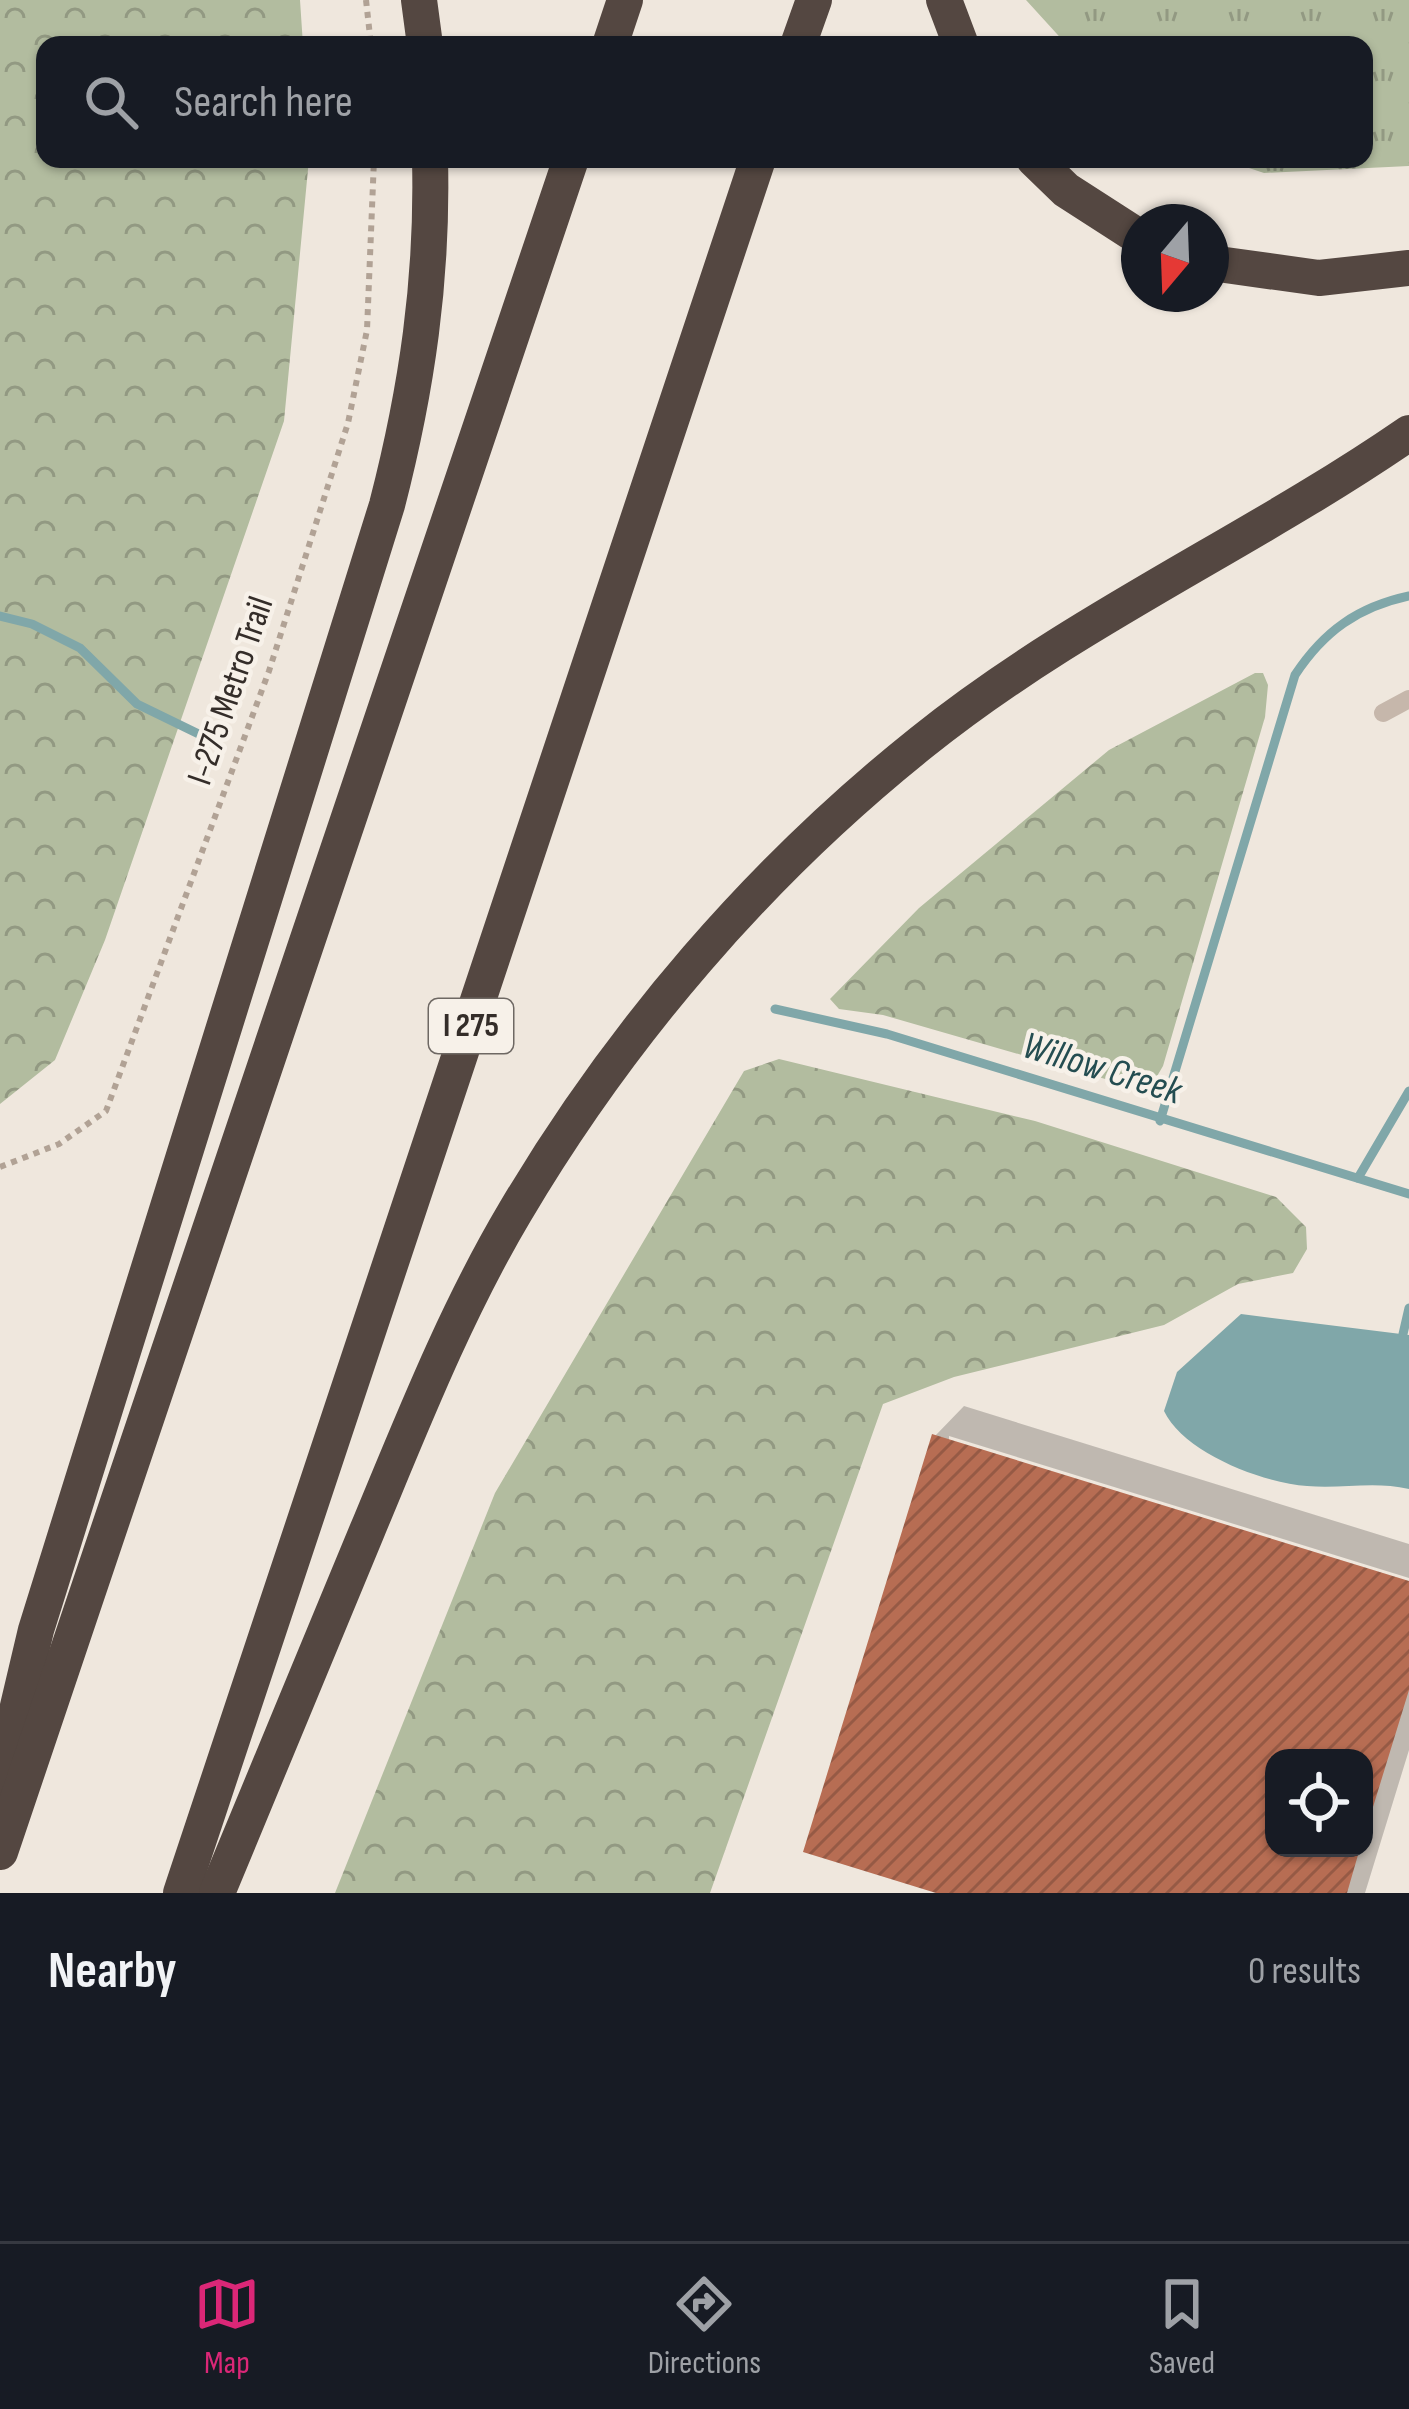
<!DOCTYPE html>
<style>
:root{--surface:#171b24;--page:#242831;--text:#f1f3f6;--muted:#9ea1a6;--line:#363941;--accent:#db2777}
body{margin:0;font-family:"Sofia Sans Condensed",sans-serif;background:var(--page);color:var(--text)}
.controls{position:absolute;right:36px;bottom:36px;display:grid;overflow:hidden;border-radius:24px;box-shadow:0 3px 9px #0004}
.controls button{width:108px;height:108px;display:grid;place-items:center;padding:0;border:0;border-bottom:3px solid var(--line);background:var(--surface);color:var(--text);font:60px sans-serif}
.compass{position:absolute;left:1121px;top:204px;width:108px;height:108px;border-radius:50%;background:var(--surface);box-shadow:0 3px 9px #0004;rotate:199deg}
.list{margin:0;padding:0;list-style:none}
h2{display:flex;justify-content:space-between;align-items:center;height:156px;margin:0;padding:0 48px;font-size:51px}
h2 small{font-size:39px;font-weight:400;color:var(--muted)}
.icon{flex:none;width:66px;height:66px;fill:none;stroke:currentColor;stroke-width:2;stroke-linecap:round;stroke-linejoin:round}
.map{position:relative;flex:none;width:1409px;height:1893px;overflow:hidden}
.search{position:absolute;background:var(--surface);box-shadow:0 3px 9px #0004;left:36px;right:36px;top:36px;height:132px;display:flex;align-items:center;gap:30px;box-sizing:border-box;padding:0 42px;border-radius:24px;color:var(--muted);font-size:45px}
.sheet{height:348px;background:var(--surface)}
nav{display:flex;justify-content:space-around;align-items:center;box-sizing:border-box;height:168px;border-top:3px solid var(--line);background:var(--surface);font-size:33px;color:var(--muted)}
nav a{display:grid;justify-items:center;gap:6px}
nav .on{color:var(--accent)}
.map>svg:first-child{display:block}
.grass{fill:url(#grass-tufts)}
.forest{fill:url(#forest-crowns)}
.water{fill:#80a7a9}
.shadow{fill:#0003;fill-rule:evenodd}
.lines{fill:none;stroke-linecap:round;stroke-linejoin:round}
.stream{stroke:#80a7a9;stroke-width:9}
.building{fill:url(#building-hatch)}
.path{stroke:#b1a295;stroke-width:6;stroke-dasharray:6 6;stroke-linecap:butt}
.lane{stroke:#c6b7ab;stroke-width:18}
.highway{stroke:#544741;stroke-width:36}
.labels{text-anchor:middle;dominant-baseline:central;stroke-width:9;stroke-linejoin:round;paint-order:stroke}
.shield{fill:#f7f1e9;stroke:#6e6863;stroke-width:3}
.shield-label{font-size:33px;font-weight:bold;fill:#342d29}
.street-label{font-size:36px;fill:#342d29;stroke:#f7f1e9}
.water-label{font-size:39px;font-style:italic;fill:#244d51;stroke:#f7f1e9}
</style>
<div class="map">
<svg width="1409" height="1893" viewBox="0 0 1409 1893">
<defs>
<pattern id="grass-tufts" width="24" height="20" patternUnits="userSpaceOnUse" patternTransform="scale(3)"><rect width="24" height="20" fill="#b2bc9f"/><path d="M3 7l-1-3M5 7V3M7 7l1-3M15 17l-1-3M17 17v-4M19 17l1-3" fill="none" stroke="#929982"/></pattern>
<pattern id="forest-crowns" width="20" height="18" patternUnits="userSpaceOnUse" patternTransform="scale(3)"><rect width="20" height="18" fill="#b2bc9f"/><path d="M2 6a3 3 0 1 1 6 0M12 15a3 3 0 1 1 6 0" fill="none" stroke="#929982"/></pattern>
<pattern id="building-hatch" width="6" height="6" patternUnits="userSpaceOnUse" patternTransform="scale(3)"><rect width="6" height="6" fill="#b76d53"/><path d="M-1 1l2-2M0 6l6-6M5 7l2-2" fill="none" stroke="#965a45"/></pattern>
</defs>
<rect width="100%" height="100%" fill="#efe7dd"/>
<polygon class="grass" points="1026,0 1409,0 1409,166 1264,173 1222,159 1364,159 1364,45 1067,45"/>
<g class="forest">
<polygon points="0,0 300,0 303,45 45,45 45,159 309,159 284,421 105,940 55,1060 0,1104"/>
<polygon points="1255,673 1263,673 1268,685 1265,717 1163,1066 1153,1083 1133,1087 883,1015 839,1009 830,999 919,908 1109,750"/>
<polygon points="779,1059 1035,1121 1276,1197 1306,1227 1307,1249 1293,1273 1238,1284 1164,1325 954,1377 883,1404 710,1893 335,1893 495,1493 744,1071"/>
</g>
<path class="water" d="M1241,1314l168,21v154c-35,-8 -67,0 -102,-3 -45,-3 -124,-34 -143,-75l13,-39z"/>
<path class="shadow" d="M964,1406l445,138v34l-460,-142v6l460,142v166l-44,143h-418l-12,-457zM1274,1758h90v90h-90z"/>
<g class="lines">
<g class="stream">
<polyline points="0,616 32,624 80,648 137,704 211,740"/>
<polyline points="775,1009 887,1034 1409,1194"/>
<path d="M1160,1121l135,-446c29,-44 63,-68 114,-79"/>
<polyline points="1358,1178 1409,1091"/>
<polyline points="1403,1334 1409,1308"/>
</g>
</g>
<polygon class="building" points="932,1434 1409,1581 1409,1690 1365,1833 1364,1758 1274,1758 1274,1848 1360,1848 1347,1893 936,1893 803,1852"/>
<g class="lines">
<g class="path">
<polyline points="366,0 371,45"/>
<polyline points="0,1167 59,1144 106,1111 269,671 348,423 367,330 374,159"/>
</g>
<polyline class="lane" points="1383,713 1409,699"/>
<g class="highway">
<polyline points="419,0 425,45"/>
<polyline points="944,0 961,45"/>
<polyline points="610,45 625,0"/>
<polyline points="798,45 814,0"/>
<polyline points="1034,159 1066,190 1139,237"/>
<polyline points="1211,263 1319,278 1409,268"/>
<path d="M0,1782l36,-152 351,-1125c30,-116 46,-226 43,-346"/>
<polyline points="0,1852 571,159"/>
<polyline points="181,1893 758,159"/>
<path d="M217,1893c50,-121 100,-241 150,-362 45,-108 88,-218 148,-319 106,-179 244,-340 407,-470 152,-122 329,-200 487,-309"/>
</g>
</g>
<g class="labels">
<rect class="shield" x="429" y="999" width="84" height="54" rx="9"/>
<g class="shield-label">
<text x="471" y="1026">I 275</text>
</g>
<g class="street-label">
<text transform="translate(231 691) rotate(-71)">I-275 Metro Trail</text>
</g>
<g class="water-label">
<text transform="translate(1102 1069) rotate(17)">Willow Creek</text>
</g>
</g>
</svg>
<div class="controls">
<button><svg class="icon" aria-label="locate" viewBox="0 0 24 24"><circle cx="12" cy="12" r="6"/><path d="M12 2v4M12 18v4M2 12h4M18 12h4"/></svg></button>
</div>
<svg class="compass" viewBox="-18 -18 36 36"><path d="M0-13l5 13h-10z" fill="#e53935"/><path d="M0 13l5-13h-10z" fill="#9ea1a6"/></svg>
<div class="search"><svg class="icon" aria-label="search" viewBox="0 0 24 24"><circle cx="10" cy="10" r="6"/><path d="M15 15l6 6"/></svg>Search here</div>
</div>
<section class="sheet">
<h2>Nearby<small>0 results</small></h2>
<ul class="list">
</ul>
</section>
<nav>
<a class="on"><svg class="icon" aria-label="map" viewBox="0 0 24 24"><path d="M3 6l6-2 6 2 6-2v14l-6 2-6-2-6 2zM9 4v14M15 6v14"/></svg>Map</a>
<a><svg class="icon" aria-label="directions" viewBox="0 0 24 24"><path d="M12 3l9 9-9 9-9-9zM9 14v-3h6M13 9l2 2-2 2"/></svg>Directions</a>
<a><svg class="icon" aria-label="saved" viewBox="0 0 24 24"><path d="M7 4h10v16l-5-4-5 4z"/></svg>Saved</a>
</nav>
